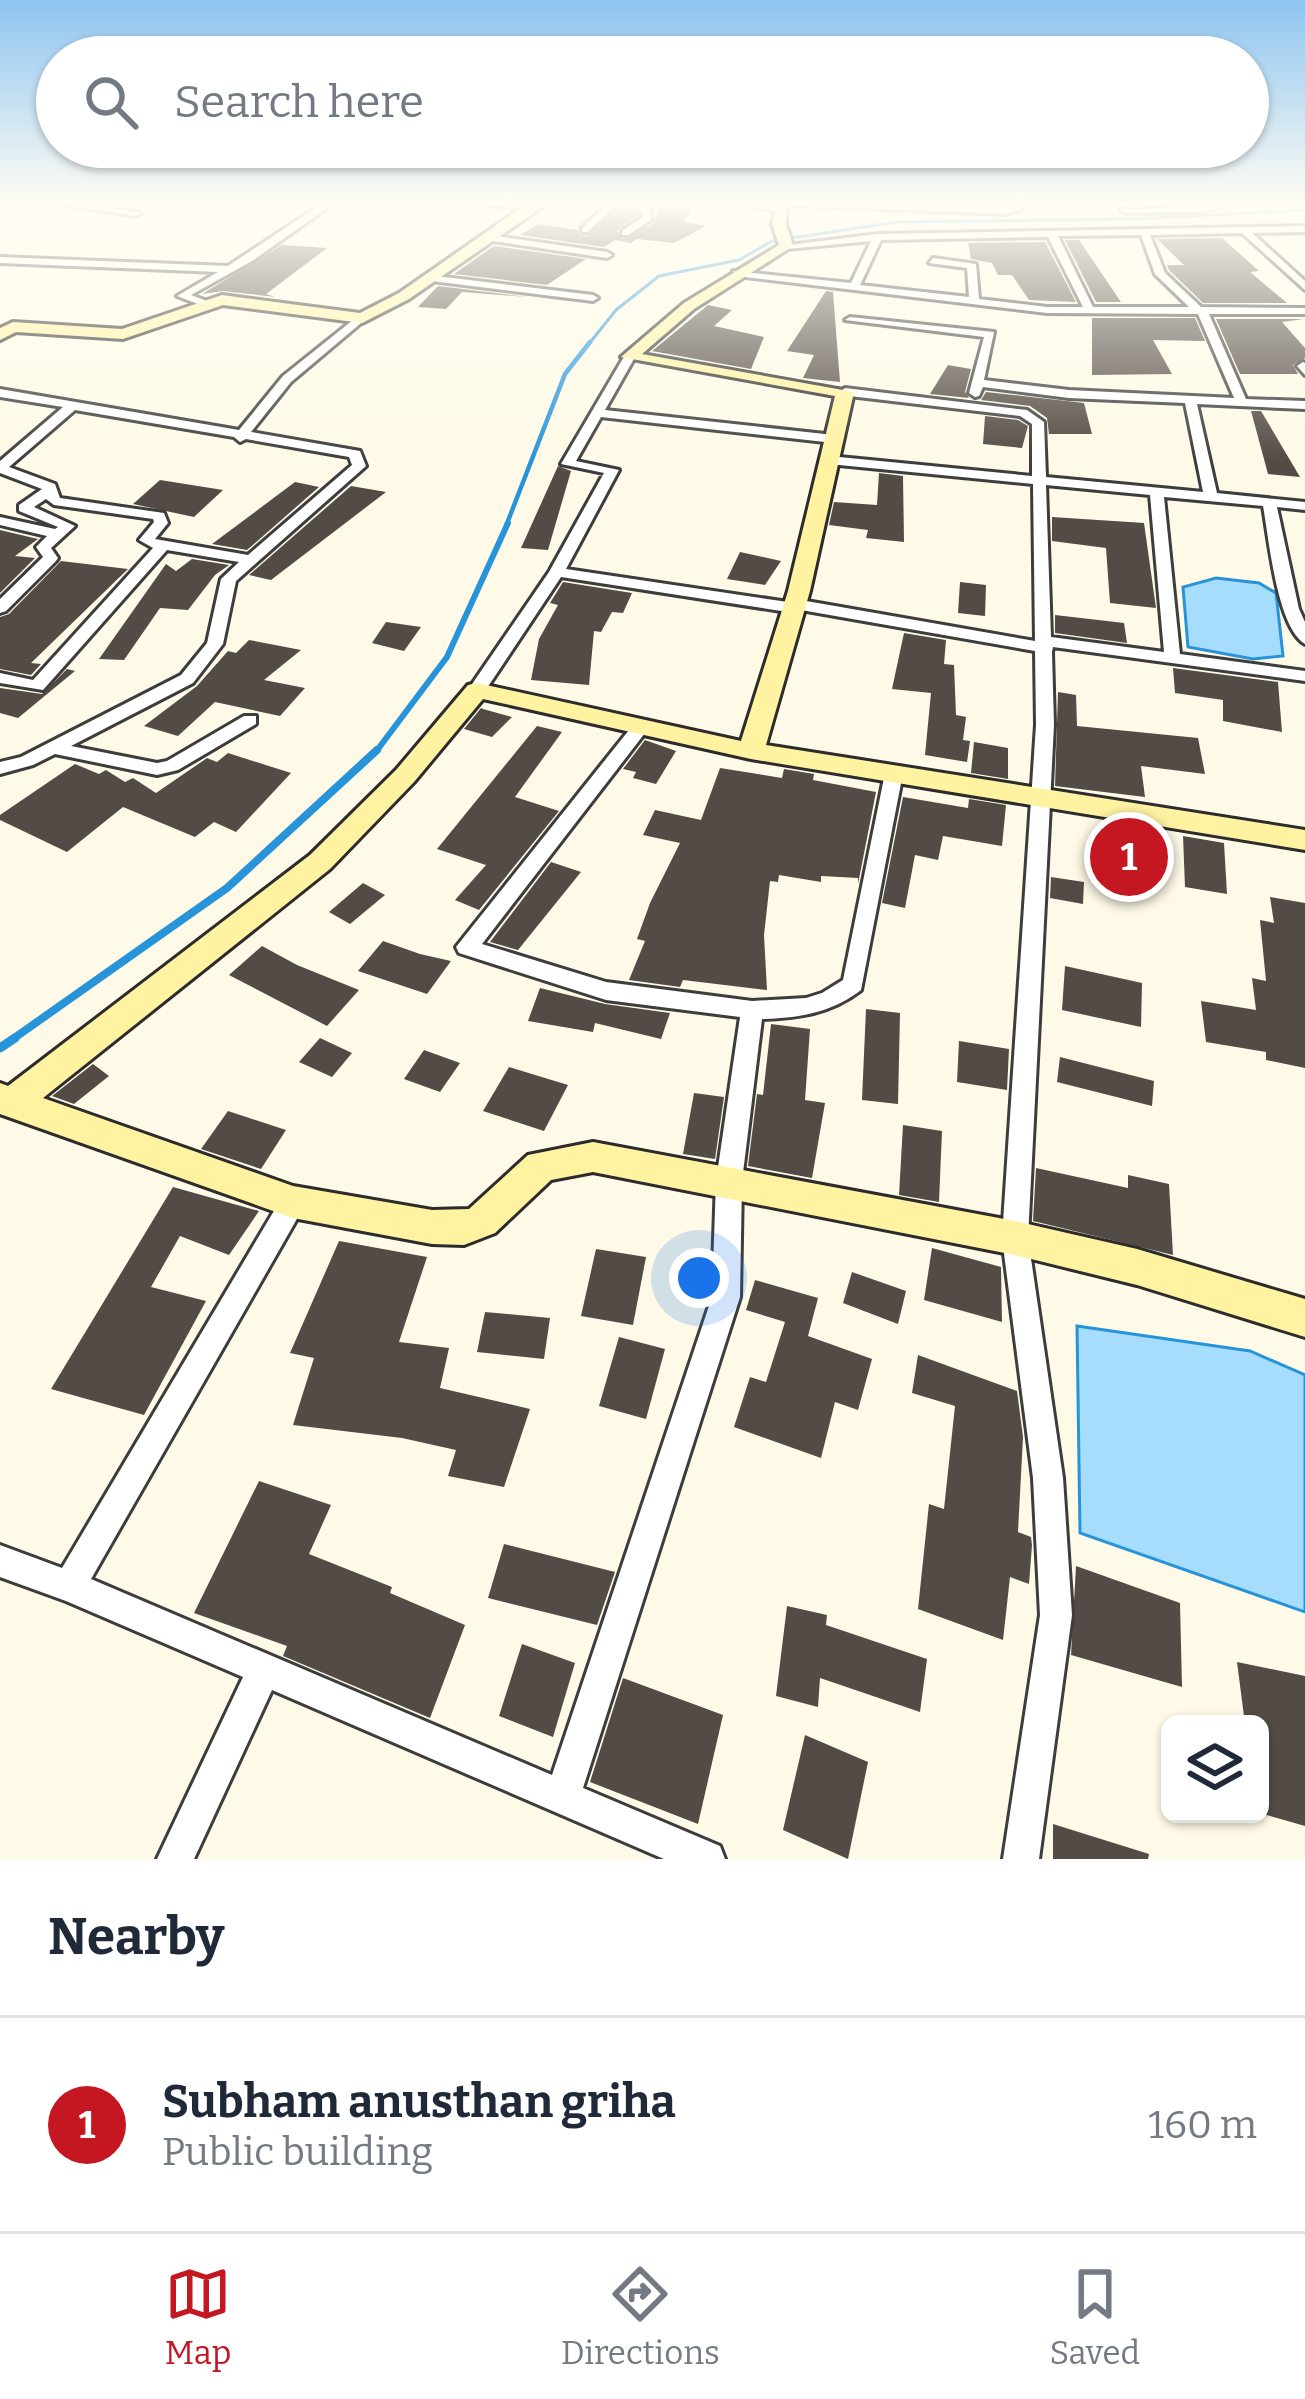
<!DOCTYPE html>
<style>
:root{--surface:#fff;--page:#f2f2f3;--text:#1f2937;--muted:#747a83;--line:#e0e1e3;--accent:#c51722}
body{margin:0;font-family:Bitter,serif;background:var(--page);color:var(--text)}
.controls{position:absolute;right:36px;bottom:36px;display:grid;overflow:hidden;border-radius:18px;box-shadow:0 3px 9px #0004}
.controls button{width:108px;height:108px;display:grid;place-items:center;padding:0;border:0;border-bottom:3px solid var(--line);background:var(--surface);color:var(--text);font:60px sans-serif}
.you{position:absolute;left:699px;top:1278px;width:42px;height:42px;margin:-30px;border:9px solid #fff;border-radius:50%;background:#1a73e8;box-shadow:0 0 0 18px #1a73e833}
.badge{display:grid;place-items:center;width:78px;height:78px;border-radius:50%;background:var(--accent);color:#fff;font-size:39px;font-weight:700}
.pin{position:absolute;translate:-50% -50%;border:6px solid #fff;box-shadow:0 3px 12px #0006}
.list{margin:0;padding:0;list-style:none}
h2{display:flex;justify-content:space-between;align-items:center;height:156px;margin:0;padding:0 48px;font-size:51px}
h2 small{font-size:39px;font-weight:400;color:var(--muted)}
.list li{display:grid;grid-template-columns:78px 1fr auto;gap:36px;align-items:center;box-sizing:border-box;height:216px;padding:0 48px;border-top:3px solid var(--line)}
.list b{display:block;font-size:45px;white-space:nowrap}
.list p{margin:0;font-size:39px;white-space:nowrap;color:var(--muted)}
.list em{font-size:39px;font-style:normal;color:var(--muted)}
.icon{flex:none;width:66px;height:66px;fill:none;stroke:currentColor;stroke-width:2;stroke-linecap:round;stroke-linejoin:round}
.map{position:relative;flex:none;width:1305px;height:1859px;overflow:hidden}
.search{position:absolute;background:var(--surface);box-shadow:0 3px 9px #0004;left:36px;right:36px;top:36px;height:132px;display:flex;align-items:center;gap:30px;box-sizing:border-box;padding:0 42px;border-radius:66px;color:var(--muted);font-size:45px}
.sheet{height:372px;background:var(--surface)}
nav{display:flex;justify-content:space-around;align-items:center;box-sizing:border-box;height:168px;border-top:3px solid var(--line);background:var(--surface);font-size:33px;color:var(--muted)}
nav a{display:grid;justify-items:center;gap:6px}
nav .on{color:var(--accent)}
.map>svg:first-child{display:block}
.water{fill:#a6ddfc;stroke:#2794d9;stroke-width:3}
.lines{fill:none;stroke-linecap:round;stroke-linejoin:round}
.stream-far4{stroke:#2794d9;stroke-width:3}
.stream-far3{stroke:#2794d9;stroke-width:4.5}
.stream-far2{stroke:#2794d9;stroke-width:6}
.stream-far1{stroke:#2794d9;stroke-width:8}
.stream{stroke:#2794d9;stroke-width:9}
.building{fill:#534b45}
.street-casing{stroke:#3d3d3d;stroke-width:6}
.secondary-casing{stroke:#2c2c2c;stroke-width:6}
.street{fill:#fff;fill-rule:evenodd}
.secondary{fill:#fff3a2;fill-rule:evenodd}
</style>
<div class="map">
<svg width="1305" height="1859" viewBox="0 0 1305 1859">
<rect width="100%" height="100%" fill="#fffae7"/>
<g class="water">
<polygon points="1216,578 1259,583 1276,593 1283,656 1253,659 1188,647 1183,587"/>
<polygon points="1077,1326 1250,1351 1305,1375 1305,1612 1080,1533"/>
</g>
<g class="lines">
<polyline class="stream-far4" points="588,345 616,310 659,276 739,260 772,241 896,222 1134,219 1305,210"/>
<polyline class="stream-far3" points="506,526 565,374 590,342"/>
<polyline class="stream-far2" points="375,753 447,657 508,523"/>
<polyline class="stream-far1" points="10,1041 227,888 377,750"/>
<polyline class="stream" points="0,1048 15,1038"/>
</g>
<g class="building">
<polygon points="624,201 641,201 638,215 617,231 622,239 653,224 661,201 695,201 684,222 706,226 674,243 637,239 631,243 615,240 604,247 520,235 538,224 578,230 579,235 588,236"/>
<polygon points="1222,238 1259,271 1250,272 1287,303 1203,303 1169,270 1167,265 1184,265 1157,239"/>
<polygon points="1065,240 1079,240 1121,302 1096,302"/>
<polygon points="1045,242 1076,302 1029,300 1012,275 998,275 992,263 971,259 968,243"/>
<polygon points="282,245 327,248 266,294 275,297 223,291 202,294"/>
<polygon points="494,246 586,259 547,285 454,274"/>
<polygon points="438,286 528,297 462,292 446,309 418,307"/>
<polygon points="826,291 833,292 840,382 803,378 814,355 787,351"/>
<polygon points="708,305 732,310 714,326 764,337 751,369 652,351"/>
<polygon points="1092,318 1195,318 1205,341 1153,340 1172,374 1092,375"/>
<polygon points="1216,319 1304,319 1282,322 1305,348 1305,358 1293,365 1298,374 1240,374"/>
<polygon points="948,365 971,369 965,392 969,398 930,394"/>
<polygon points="986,392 1084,403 1092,434 1049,434 1047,418 1030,406 981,400"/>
<polygon points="1251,411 1261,411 1300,477 1268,474"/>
<polygon points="985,416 1018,420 1028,426 1022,448 983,444"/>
<polygon points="558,466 571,471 548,550 521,548"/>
<polygon points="879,473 903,476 904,542 866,538 868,530 829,525 834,502 877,505"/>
<polygon points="160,480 223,490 194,517 133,504"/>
<polygon points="295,482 319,487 247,550 212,544"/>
<polygon points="351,486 386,492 271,580 249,575"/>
<polygon points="1052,517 1144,523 1156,608 1110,603 1106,548 1052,541"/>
<polygon points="0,530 38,539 15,556 35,558 0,593"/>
<polygon points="740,552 781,561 765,585 727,579"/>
<polygon points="192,559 229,565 215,575 188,610 160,608 124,660 99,659 166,564 176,571"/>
<polygon points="61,561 128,569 31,663 41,664 31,675 0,669 0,617 9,614"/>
<polygon points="563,582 632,593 623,613 612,612 601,632 594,631 589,685 531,680 539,639 558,605 550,603"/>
<polygon points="960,582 986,585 985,616 958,613"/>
<polygon points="1055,615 1124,623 1127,643 1055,633"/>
<polygon points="386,622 421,627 404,651 372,643"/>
<polygon points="904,633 946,640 944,664 954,665 956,715 966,717 963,740 970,741 967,762 925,755 931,693 892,689"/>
<polygon points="249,640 301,650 264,680 305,688 280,716 215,702 178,736 144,726 197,686 228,651 236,653"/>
<polygon points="1173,668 1278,682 1282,732 1223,721 1223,700 1175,693"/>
<polygon points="67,669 75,671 18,718 0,713 0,688 42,694"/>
<polygon points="1058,692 1076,695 1077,726 1198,738 1205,774 1141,766 1145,797 1055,786"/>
<polygon points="481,708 483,709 512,717 492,737 464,729"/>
<polygon points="537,726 562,732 515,797 559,811 479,910 455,900 486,865 437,849"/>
<polygon points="645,740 676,751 656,784 633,778 636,772 623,769"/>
<polygon points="974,742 1008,748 1008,779 971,773"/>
<polygon points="228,753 291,773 236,832 214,822 195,837 123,807 67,852 0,820 0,815 75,764 99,774 106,770 125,782 133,778 156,793 207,758 217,762"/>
<polygon points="720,768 782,778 784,769 814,774 813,780 876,792 858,884 858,878 821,876 821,882 779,875 778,882 770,881 764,935 767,990 683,980 680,987 629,980 645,941 637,939 650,903 680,843 643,835 655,810 701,820"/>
<polygon points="903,797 968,808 969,799 1006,805 1002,846 943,836 938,860 915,855 905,908 882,903"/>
<polygon points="1183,836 1224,843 1227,894 1185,887"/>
<polygon points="551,862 581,872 518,950 490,942"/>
<polygon points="1051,877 1084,882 1083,904 1050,898"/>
<polygon points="363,883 385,895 350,924 329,912"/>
<polygon points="1270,897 1305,903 1305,1068 1266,1060 1266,1052 1206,1042 1201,1001 1256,1010 1252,978 1266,981 1260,920 1274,923"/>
<polygon points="383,941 420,954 451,961 427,994 358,971"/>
<polygon points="262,946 297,965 359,990 327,1026 229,975"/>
<polygon points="1065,966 1142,983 1141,1027 1062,1010"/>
<polygon points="540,988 605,1004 670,1013 661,1039 595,1023 593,1032 528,1021"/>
<polygon points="866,1009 900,1013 898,1104 862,1100"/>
<polygon points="771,1024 810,1029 805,1100 825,1103 812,1178 748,1166 757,1094 763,1095"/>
<polygon points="320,1038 352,1053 332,1077 299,1062"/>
<polygon points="959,1041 1009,1049 1007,1090 957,1082"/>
<polygon points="424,1050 460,1063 440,1092 404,1079"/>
<polygon points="1060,1057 1154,1081 1152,1106 1057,1082"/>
<polygon points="93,1064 109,1076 74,1104 52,1096"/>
<polygon points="509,1067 568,1085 544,1131 483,1111"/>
<polygon points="694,1093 724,1097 715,1159 683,1154"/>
<polygon points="228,1111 286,1130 261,1169 201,1149"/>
<polygon points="903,1125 942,1131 939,1202 899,1195"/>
<polygon points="1036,1168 1128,1188 1128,1175 1169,1184 1173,1255 1033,1221"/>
<polygon points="173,1187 259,1211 229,1255 180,1236 151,1287 206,1301 144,1415 51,1389"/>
<polygon points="339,1241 427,1257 399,1342 449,1348 440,1388 530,1409 504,1487 448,1476 456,1450 402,1438 293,1425 314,1358 290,1353"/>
<polygon points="932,1248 1001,1267 1002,1322 924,1300"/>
<polygon points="596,1249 646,1257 633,1325 581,1316"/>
<polygon points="852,1272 906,1291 898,1324 843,1303"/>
<polygon points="755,1280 818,1298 808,1336 872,1359 858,1410 835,1402 821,1458 734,1427 750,1377 766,1382 785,1322 746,1310"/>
<polygon points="485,1312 550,1318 544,1359 477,1352"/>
<polygon points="619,1337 665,1349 646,1419 599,1406"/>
<polygon points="918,1355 1017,1391 1023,1437 1018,1532 1031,1537 1032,1545 1029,1584 1010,1577 1003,1640 918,1609 929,1504 944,1509 955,1406 912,1393"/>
<polygon points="259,1481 331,1505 309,1554 392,1587 390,1593 465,1625 430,1718 283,1656 287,1646 194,1613"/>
<polygon points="504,1544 615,1572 597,1625 488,1598"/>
<polygon points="1076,1566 1180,1603 1182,1687 1071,1655"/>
<polygon points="787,1606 827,1615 826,1625 927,1659 920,1712 820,1678 818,1707 776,1696"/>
<polygon points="522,1644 575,1663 553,1737 499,1716"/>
<polygon points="1237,1662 1305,1676 1305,1826 1263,1814 1260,1724 1245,1724"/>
<polygon points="623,1678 723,1715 698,1824 590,1782"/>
<polygon points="805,1735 868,1762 848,1859 783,1830"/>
<polygon points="1053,1824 1149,1854 1148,1859 1053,1859"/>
</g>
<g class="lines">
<g class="street-casing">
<g id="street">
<polygon points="42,201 65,201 141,213 136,216"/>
<polygon points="326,201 337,201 252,261 191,295 207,301 203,306 177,296 218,272 0,263 0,257 228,266"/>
<polygon points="610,201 620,201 588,232 582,232 582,228"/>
<polygon points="647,201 657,201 650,209 651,220 628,235 622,235 622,231 643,217 640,209"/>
<polygon points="1013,201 1021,201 1022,209 1005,214 788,205 793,202 1005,208 1012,207"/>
<polygon points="1208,201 1216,201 1219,206 1203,212 1125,213 1120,210 1203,206 1209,205"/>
<path d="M1305,226v6l-53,1 53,48v9l-63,-57 -92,2 15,38 36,34 104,1v6h-96l37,85 59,2v8l-108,-5 20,89 88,9v8l-28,-3 22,102 6,13v22c-28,-16 -36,-105 -42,-138l-99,-9 16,157 125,17v10l-252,-34 -1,5 2,73 -26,513 35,240 9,137 -33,244h-36l37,-244 -7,-137 -31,-240 34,-513 -1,-74 -234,-41 -7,3 -233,-36 -78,117h-12l-3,-4 81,-118 55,-99 -43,-9 64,-109 10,2 -30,53 229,25 6,4 -6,4 -233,-26 -25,44 43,9 -53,99 222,33 7,-3 240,42 -2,-157 -204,-20 -7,-4 7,-4 203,20v-52l-12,-8 -179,-21 -2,-3 6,-4 182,22 17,12 2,55 157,15 -18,-89 -116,-5 -86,-11 -4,9 -4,1 -6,-4 15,-56 -139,-17 5,-3 144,15 -10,48 85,10 165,8 -36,-84 -151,-1 -310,-37 -4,-5 118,12 20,-42 -85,8 -5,-3 97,-12zM1141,235l14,39 34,33h-96l-35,-71zM1048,237l35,70h-36l-68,-8 -3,-35 -43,-6 -4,5 38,5 2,29 -109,-12 21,-45zM1046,485l104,10 14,157 -113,-15z"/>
<polygon points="489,235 607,252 612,255 607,258 486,240"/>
<polygon points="428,275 593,295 598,298 593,301 424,280"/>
<path d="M358,316l9,2 -76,64 -40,50 109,19 6,15 -130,115 -13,63 -30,39 -122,63 86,17 10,-2 77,-45h12v8l-78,46 -21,5 -102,-21 -22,11 -33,9v-12l21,-5 160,-82 26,-32 14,-64 18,-17 -72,-12 -124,140 -43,-7v-10l33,7 120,-132 -14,-8 15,-18 -1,-3 -99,-14 -8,-6 -12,8 41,19 -24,22 7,10 -2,3 -50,50 -6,2v-14l43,-42 -7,-10 11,-11 -47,-11v-8l55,12 3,-2 -39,-16v-6l23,-16 -42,-16v-12l63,-54 -63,-10v-8l239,41 44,-54zM75,410l159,27 6,5 6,-3 103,18 3,8 -104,90 -93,-16 13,-16 -4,-10 -104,-15 -5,-14 -46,-17z"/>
<polygon points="1303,362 1305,363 1305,375 1297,366"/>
<path d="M639,723l6,2v8l-163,211 124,38 146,19 54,-3 16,-5 21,-13 42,-207 9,-6 9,6 -42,217c-30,23 -62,28 -99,29l-20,162 -2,116 -157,491 137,58 5,13h-61l-392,-169 -78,169h-37l86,-182 -177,-76 -66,-24v-32l62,23 222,-374 9,-3 9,3 4,8 -4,8 -211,369 461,196 160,-478 4,-116 24,-164 -134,-17 -147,-47 -3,-6 177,-222z"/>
</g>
</g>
<g class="secondary-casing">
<g id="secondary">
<polygon points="444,201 531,201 545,205 409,299 362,323 223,305 123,339 16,332 0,340 0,328 13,322 122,329 222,295 360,313 399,293 521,208"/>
<polygon points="734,201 787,205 786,224 793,246 694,309 642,354 854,392 810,591 766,745 1305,830 1305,850 751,759 483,699 414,782 330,869 43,1098 293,1186 432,1210 469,1209 528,1155 593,1142 1015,1221 1137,1249 1305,1299 1305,1337 1137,1285 1015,1255 593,1172 551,1180 495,1233 464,1245 432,1244 293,1218 0,1114 0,1083 8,1086 310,855 396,770 468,685 477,683 741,741 788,591 835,396 621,357 684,303 779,245 772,224 775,211"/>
</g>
</g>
<use href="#street" class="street"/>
<use href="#secondary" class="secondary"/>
</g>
<linearGradient id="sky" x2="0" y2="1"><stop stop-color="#8dc4f0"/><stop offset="0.44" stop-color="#fffdf4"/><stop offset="1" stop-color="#fffdf4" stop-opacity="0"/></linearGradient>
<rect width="1305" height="461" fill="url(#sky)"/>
</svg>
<div class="controls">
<button><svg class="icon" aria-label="layers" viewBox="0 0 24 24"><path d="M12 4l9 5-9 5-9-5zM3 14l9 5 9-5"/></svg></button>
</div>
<div class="you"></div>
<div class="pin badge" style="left:1129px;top:857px">1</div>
<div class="search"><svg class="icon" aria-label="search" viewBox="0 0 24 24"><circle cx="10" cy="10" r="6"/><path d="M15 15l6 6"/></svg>Search here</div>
</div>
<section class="sheet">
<h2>Nearby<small></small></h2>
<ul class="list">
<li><span class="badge">1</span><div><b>Subham anusthan griha</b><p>Public building</p></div><em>160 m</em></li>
</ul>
</section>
<nav>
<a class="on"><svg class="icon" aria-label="map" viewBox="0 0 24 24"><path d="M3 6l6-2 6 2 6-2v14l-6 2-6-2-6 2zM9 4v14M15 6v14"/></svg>Map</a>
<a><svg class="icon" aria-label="directions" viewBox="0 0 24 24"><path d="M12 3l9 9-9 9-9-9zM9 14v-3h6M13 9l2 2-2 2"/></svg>Directions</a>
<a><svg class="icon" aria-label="saved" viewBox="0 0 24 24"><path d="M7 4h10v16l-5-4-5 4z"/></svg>Saved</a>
</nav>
